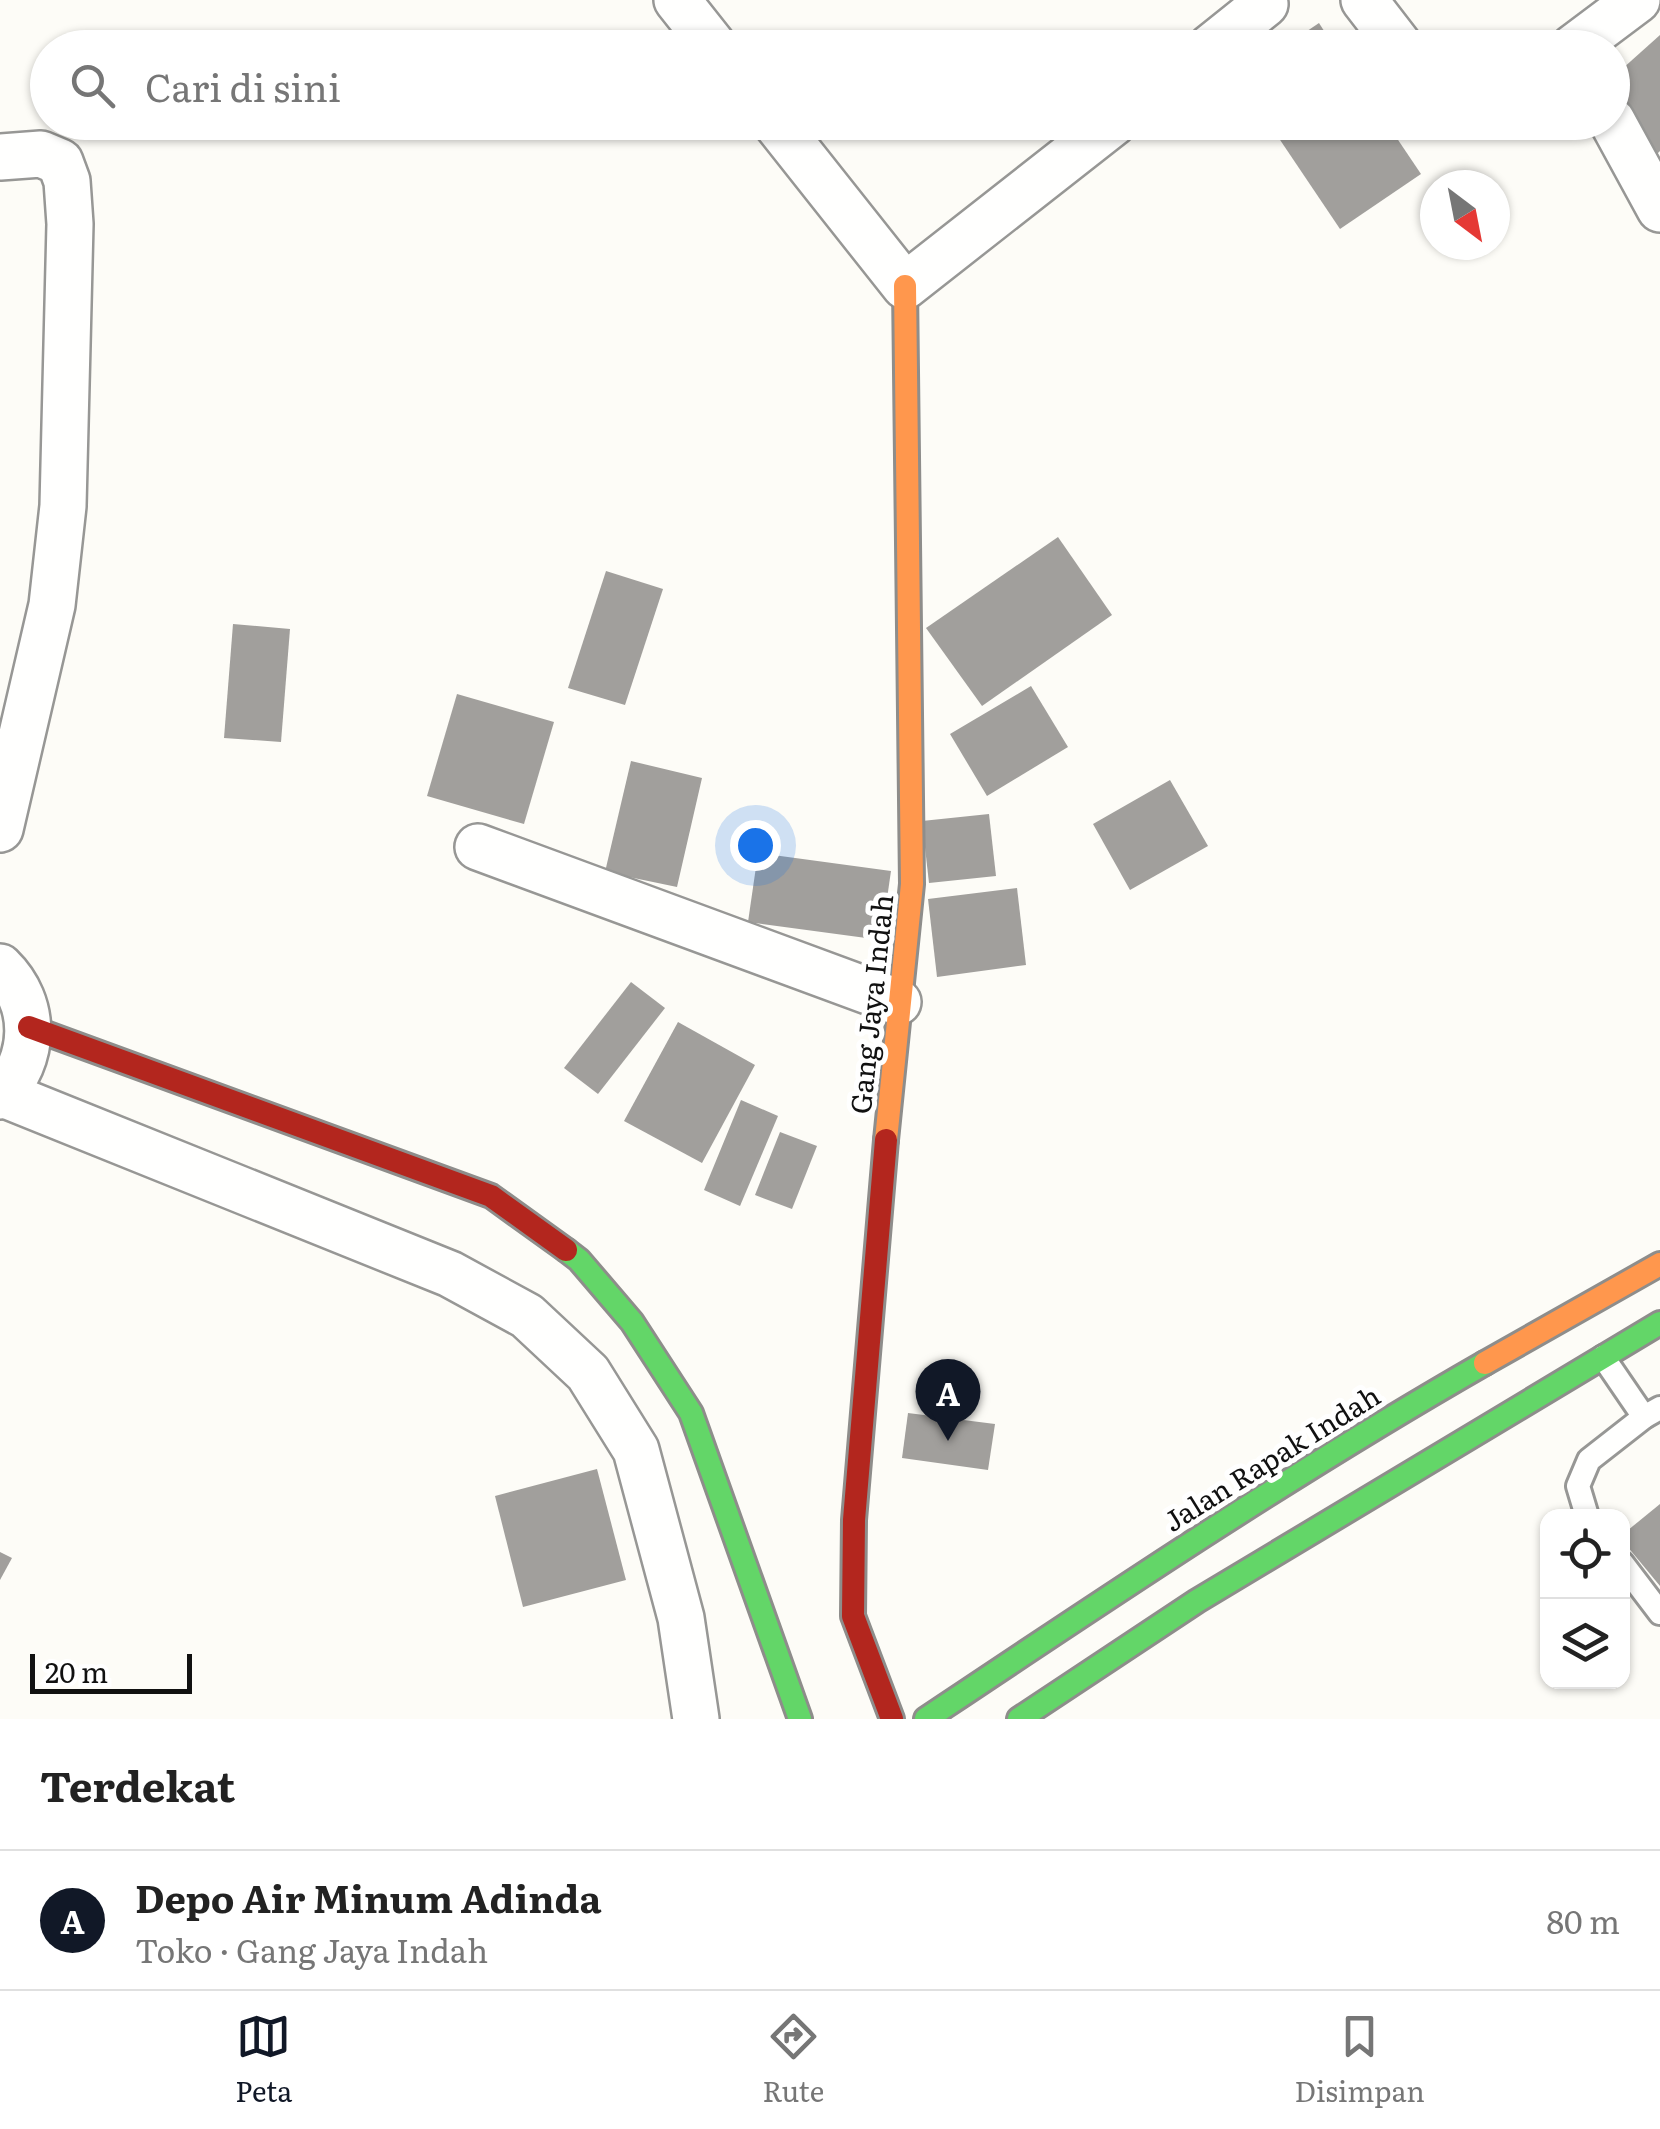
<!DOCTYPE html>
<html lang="id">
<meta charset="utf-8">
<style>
:root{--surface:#fff;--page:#f2f2f2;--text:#222;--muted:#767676;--line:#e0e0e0;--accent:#111827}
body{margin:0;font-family:Literata,serif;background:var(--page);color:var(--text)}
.controls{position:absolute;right:30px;bottom:30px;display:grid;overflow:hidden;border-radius:20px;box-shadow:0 2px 8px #0004}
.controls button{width:90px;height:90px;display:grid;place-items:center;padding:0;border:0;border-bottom:2px solid var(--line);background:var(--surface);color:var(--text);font:50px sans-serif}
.compass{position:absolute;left:1420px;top:170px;width:90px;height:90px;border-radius:50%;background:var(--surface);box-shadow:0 2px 8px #0004;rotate:148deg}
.scale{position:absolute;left:30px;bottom:25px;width:162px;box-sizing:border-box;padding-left:10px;border:5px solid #111;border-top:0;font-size:28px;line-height:35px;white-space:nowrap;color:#111;-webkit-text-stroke:8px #fff;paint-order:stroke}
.you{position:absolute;left:755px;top:845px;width:35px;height:35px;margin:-25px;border:8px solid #fff;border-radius:50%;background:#1a73e8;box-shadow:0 0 0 15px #1a73e833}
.badge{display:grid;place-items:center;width:65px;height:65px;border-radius:50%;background:var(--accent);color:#fff;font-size:32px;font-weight:700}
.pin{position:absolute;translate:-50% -82px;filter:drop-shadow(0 2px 5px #0008)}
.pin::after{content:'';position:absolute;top:52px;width:35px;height:30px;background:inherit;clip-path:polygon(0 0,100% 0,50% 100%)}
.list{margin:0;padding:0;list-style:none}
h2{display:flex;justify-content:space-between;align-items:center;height:130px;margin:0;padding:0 40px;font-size:42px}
h2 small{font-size:32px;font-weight:400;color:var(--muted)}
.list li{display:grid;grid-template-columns:65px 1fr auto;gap:30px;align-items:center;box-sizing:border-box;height:140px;padding:0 40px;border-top:2px solid var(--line)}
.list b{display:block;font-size:38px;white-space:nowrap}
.list p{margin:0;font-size:32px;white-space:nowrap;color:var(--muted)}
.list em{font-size:32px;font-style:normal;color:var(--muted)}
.icon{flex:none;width:55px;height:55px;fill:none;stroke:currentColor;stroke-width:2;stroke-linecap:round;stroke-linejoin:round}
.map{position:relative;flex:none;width:1660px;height:1719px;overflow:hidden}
.search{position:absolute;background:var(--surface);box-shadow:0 2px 8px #0004;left:30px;right:30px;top:30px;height:110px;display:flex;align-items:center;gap:25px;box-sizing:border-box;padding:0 35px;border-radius:55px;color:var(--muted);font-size:38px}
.sheet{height:270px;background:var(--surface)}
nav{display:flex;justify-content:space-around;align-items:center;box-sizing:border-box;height:140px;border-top:2px solid var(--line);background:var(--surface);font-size:28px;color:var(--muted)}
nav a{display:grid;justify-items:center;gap:5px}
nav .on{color:var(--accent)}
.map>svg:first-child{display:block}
.building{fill:#a19f9c}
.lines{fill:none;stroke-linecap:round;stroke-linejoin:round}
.lane-casing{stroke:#979795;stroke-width:28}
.street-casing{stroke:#979795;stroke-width:50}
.fast-casing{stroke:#8e8d8b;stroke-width:28}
.slow-casing{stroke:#8e8d8b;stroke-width:28}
.jam-casing{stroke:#8e8d8b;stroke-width:28}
.lane{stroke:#fffffe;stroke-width:22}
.street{stroke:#fffffe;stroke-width:45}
.fast{stroke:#63d668;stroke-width:22}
.slow{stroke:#ff974d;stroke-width:22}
.jam{stroke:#b3261e;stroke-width:22}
.labels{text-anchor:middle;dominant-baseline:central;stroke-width:10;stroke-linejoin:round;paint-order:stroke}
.street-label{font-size:28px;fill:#111;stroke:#fff}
</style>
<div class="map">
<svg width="1660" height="1719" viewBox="0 0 1660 1719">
<rect width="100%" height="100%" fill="#fdfcf7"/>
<g class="building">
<polygon points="1319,23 1335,48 1282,48"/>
<polygon points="1660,35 1660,151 1657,154 1612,104 1612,78"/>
<polygon points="1268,122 1386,122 1421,174 1340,229"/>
<polygon points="1058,537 1112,615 982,706 926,628"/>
<polygon points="606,571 663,589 625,705 568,688"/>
<polygon points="233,624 290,629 281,742 224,738"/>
<polygon points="1031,686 1068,747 987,796 950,734"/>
<polygon points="457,694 554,722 524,824 427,796"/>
<polygon points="631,761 702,778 677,887 605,872"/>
<polygon points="1170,780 1208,846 1130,890 1093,824"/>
<polygon points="989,814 996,876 929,883 922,821"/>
<polygon points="758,853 891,871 881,940 748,922"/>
<polygon points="1017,888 1026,965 937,977 928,899"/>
<polygon points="631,982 665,1008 598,1094 564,1068"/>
<polygon points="678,1022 755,1065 702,1163 624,1121"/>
<polygon points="741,1100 778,1116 740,1206 704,1190"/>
<polygon points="780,1132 817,1146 792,1209 755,1195"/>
<polygon points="908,1413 995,1424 988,1470 902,1458"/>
<polygon points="597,1469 626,1580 523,1607 495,1496"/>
<polygon points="1660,1504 1660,1586 1622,1540 1622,1535"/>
<polygon points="0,1552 12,1558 0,1580"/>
</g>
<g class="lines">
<g class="lane-casing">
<g id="lane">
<polyline points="1603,1357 1644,1417"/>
<polyline points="1587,1516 1578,1486 1589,1460 1644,1417 1660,1408"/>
<polyline points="1622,1563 1660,1613"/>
</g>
</g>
<g class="street-casing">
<g id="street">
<polyline points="677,0 715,48"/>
<polyline points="1364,0 1401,48"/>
<polyline points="1210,48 1265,4"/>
<polyline points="1573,48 1637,0"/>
<polyline points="1612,121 1660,209"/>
<polyline points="775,122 905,286 1114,122"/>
<polyline points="0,157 41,154 60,162 67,181 70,224 63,506 52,605 0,829"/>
<polyline points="478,847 898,1002"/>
<path d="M0,967c38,37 36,92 0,129"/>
<polyline points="3,1094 450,1274 527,1316 588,1373 636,1450 681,1618 696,1719"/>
</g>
</g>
<g class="fast-casing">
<g id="fast">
<polyline points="566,1250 579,1260 632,1322 691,1413 800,1719"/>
<path d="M926,1719c184,-123 367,-246 559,-356"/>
<polyline points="1019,1719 1197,1601 1660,1323"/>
</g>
</g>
<g class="slow-casing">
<g id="slow">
<polyline points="886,1140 912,884 905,286"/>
<polyline points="1485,1363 1660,1264"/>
</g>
</g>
<g class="jam-casing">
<g id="jam">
<polyline points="29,1027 491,1196 566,1250"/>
<polyline points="886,1140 854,1520 853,1616 892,1719"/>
</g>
</g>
<use href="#lane" class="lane"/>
<use href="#street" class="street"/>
<use href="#fast" class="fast"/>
<use href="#slow" class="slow"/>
<use href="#jam" class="jam"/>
</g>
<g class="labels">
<g class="street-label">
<text transform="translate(870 1004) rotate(-84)">Gang Jaya Indah</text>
<text transform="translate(1271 1457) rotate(-32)">Jalan Rapak Indah</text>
</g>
</g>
</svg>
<div class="controls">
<button><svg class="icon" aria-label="locate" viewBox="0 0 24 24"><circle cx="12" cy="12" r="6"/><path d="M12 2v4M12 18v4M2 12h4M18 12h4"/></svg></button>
<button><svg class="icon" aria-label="layers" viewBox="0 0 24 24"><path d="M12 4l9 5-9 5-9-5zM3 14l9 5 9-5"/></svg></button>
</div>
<svg class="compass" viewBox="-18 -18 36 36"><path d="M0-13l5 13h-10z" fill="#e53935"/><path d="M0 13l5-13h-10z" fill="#767676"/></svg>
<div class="scale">20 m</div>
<div class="you"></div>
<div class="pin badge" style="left:948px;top:1441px">A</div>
<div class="search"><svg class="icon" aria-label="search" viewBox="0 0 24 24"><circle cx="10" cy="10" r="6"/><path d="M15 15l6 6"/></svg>Cari di sini</div>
</div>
<section class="sheet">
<h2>Terdekat<small></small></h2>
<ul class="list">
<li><span class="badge">A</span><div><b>Depo Air Minum Adinda</b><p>Toko · Gang Jaya Indah</p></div><em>80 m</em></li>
</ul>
</section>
<nav>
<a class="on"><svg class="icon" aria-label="map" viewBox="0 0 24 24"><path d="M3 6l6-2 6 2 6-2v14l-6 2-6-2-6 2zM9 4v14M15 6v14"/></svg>Peta</a>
<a><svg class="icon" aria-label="directions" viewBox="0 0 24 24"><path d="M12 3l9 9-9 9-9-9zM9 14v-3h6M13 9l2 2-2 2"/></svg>Rute</a>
<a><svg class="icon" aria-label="saved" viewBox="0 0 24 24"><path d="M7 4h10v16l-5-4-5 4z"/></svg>Disimpan</a>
</nav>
